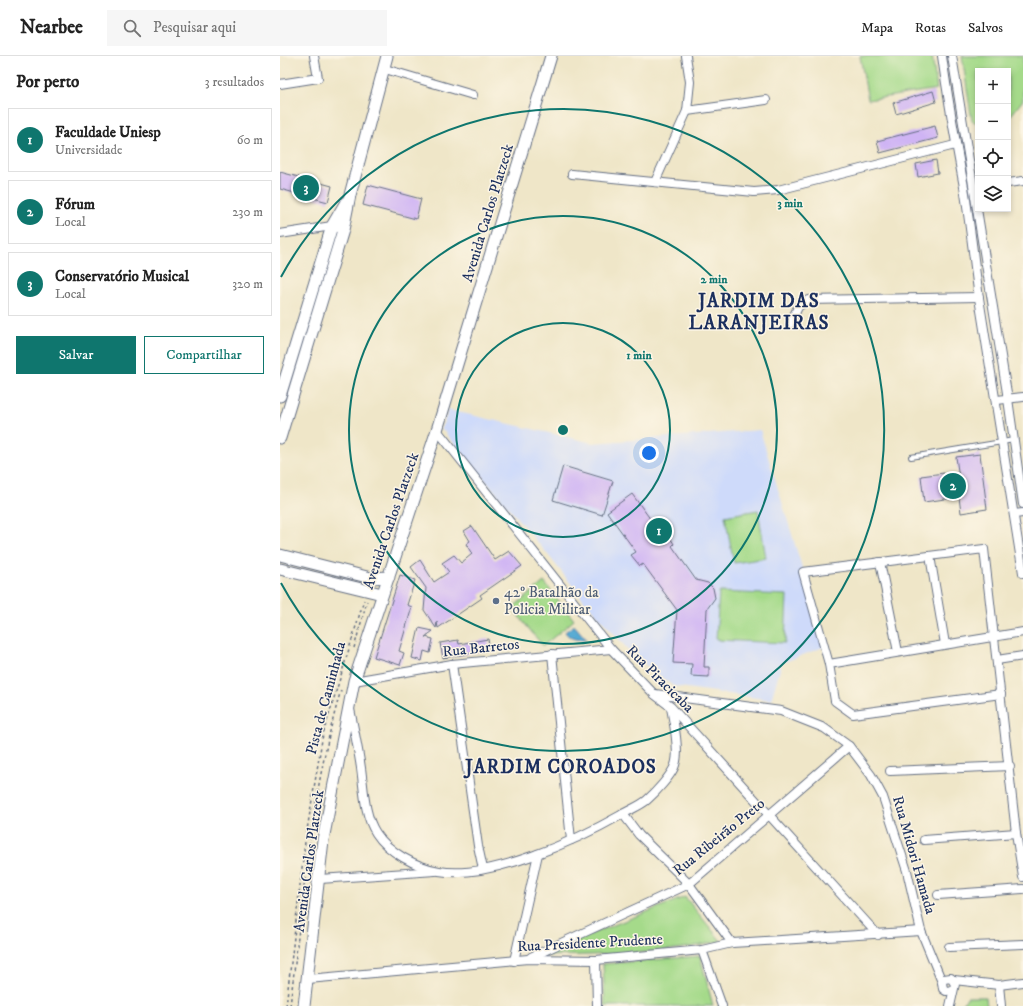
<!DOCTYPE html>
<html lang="pt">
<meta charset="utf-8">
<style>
:root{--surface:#fff;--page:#f6f6f6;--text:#222;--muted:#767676;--line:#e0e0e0;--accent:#0f766e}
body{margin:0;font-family:"IM FELL DW Pica",serif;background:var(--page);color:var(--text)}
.controls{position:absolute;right:12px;top:12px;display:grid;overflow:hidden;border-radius:0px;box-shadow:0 2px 6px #0003}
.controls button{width:36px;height:36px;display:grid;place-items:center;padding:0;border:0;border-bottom:1px solid var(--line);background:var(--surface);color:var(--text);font:20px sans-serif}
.you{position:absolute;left:369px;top:397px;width:14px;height:14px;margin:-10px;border:3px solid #fff;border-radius:50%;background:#1a73e8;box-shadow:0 0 0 6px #1a73e833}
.badge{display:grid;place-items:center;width:26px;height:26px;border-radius:50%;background:var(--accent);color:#fff;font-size:13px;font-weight:700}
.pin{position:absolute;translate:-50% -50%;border:2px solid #fff;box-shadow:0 1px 4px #0006}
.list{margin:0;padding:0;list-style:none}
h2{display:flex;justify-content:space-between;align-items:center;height:52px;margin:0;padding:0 16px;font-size:17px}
h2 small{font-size:13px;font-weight:400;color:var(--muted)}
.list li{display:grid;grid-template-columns:26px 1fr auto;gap:12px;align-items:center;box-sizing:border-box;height:64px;margin:0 8px 8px;padding:0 8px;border:1px solid var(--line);border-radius:0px}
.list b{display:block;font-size:15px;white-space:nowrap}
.list p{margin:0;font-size:13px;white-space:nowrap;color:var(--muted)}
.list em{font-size:13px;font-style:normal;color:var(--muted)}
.actions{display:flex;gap:8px;padding:12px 16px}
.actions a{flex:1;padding:9px 0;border:1px solid var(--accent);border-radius:0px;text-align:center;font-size:14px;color:var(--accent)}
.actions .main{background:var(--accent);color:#fff}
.icon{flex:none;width:22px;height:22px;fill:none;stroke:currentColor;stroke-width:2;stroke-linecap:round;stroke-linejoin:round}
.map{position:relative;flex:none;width:743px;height:950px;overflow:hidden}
header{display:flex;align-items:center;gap:24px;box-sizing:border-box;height:56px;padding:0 20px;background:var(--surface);border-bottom:1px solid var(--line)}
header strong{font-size:19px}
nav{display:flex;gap:22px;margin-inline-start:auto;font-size:14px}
.search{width:280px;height:36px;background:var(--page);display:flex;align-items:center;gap:10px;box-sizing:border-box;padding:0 14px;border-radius:0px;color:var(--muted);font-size:15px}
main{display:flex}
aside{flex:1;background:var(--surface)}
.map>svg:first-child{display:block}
.built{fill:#cedafa}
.green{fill:#a5da8a;stroke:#608474}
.water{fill:#57aad3;stroke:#396c98}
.building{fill:#cfb4f4}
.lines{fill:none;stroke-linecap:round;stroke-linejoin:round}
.lane-casing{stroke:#656f83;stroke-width:6}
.street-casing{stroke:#656f83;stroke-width:10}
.secondary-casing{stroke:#656f83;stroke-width:13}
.path{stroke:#656f83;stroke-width:1.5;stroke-dasharray:3 3;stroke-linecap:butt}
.lane{stroke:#fff;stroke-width:4}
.street{stroke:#fff;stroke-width:8}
.secondary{stroke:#fff;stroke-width:11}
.ring{fill:none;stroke:#0f766e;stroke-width:2}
.service-dot{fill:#5c6f8a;stroke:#fcf5e5;stroke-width:1.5}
.labels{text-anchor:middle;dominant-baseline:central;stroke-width:3;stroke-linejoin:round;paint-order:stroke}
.street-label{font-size:15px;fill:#1b2f5e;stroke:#fcf5e5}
.service-label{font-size:15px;fill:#4e5e75;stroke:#fcf5e5;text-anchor:start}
.district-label{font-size:19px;font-weight:bold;letter-spacing:1px;fill:#1b2f5e;stroke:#fcf5e5}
.centre{fill:#0f766e;stroke:#fcf5e5;stroke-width:2}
.ring-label{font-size:12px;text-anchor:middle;font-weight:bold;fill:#0f766e;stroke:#fcf5e5;stroke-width:3;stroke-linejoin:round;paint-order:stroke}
</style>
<header>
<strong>Nearbee</strong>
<div class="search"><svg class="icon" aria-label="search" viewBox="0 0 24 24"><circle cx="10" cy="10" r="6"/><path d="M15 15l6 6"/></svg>Pesquisar aqui</div>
<nav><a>Mapa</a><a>Rotas</a><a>Salvos</a></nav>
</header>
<main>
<aside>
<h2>Por perto<small>3 resultados</small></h2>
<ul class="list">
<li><span class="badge">1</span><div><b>Faculdade Uniesp</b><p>Universidade</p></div><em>60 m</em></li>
<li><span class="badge">2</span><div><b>Fórum</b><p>Local</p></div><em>230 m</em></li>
<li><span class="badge">3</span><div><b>Conservatório Musical</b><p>Local</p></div><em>320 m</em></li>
</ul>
<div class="actions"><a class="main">Salvar</a><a>Compartilhar</a></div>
</aside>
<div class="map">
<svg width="743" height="950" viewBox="0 0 743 950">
<rect width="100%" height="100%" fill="#fcf5e5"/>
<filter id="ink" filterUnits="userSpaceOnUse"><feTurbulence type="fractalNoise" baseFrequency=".025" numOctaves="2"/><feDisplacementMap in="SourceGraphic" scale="8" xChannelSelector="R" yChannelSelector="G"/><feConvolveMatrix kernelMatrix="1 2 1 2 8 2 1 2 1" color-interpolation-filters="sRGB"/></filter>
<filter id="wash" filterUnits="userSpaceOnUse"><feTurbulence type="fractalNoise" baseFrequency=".012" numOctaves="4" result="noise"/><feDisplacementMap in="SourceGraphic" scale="16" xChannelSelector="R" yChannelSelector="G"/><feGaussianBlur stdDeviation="0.9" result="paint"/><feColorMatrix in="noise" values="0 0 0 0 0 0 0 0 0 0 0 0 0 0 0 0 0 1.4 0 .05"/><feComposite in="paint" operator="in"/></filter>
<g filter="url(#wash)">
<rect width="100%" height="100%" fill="#efe6c8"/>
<polygon class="built" points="169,354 313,387 480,374 546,590 502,607 491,644 393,630 354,600 306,547 269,500 161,372"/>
<g class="green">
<polygon points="580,0 652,0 657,33 588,44"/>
<polygon points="682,0 743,0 743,44 728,63 728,15 698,15 698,67 692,65"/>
<polygon points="478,454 486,502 454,507 445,460"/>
<polygon points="264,526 294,564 263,590 232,552"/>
<polygon points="439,536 507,539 505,587 436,584"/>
<path d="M405,841l36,44c-59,14 -125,14 -186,15z"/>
<polygon points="420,900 433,950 325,950 323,908"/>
<polygon points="687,941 706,941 707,950 682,950"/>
</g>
<path class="water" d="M294,569l12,14c-9,1 -15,1 -21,-7z"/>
<g id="blocks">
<g class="building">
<polygon points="653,35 656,46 616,58 613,47"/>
<polygon points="655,70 658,82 600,97 597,85"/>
<polygon points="656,104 658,117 638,121 636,108"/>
<polygon points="0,116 52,130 48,146 0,133"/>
<polygon points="88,129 141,143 136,163 83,149"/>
<polygon points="700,398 707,453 681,457 679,441 644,446 641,420 664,417 665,424 679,422 676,401"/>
<polygon points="283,410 333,425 322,459 273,444"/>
<polygon points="352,438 382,479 386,475 394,488 392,490 416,524 428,527 433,532 435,542 427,553 424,611 429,611 429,621 411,620 412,608 393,607 397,554 363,508 360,510 351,499 356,496 327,456"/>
<polygon points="192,470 215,504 229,495 242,510 200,539 202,542 158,572 157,566 156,572 144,554 146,532 131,511 140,504 154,526 169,516 162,507 174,499 181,507 192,498 186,488 190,485 184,475"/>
<polygon points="120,519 135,524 127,549 132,551 119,595 124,597 120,609 94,601"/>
<polygon points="139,572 153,575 145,581 153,583 150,597 144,595 142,605 132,602"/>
<polygon points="208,583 210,594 163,602 160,587 178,584 179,588"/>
</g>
</g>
</g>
<g filter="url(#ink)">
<use href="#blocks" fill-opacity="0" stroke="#656f83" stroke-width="1"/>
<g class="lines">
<g class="lane-casing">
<polyline id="lane" points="631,401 734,384"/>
</g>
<g class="street-casing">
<g id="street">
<polyline points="406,0 410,26 407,55 486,44"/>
<path d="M662,0c6,44 14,88 22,131 6,37 10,74 15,111 15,92 30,184 44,275"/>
<polyline points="672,0 728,343 743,448"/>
<polyline points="105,13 193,39"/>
<polyline points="0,28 38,22 34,0"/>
<polyline points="292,118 474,136 498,134 675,89"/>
<polyline points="375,126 407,55"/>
<polyline points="728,127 743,125"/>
<polyline points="0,178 52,170 63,174"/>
<polyline points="510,268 518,251 528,244 699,241"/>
<polyline points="717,344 743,341"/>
<polyline points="157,374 331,593 374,638 391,651 598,879"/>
<polyline points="734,458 743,457"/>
<polyline points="650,500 665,588"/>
<polyline points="600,506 618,596"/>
<polyline points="272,598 291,784"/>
<polyline points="717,604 743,600"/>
<polyline points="172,608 198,790 203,813"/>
<polyline points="549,608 523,516 704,493 736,777 743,821"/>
<polyline points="74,625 172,608 331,593"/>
<polyline points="375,638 501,655 544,672 569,690 591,719 603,741 627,815 641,875 662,926"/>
<polyline points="721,638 573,658 555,645 549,608 743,576"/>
<path d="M70,653c4,20 8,39 11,59 3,21 3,47 15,65 12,19 40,34 63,38 51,9 138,-31 182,-56 8,-5 19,-9 26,-15 8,-7 25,-25 28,-35 5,-14 -1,-42 -4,-57"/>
<polyline points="610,715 730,710"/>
<polyline points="343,758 359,779 409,828 452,887"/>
<polyline points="644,784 736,777"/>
<polyline points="40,823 155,815"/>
<polyline points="658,839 743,833"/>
<polyline points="669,891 743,888"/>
<polyline points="422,894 442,950"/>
<polyline points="251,901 409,828 569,690"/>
<polyline points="316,904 317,950"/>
<polyline points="234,905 258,798"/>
<polyline points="28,923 248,903 316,904 422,894 452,887 641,875"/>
<polyline points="674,924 719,929 743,926"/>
<polyline points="719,929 721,950"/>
<polyline points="670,950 675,928 671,922 664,923 662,926 663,933 666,935 673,934"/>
</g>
</g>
<g class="secondary-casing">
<g id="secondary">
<polyline points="0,340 52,170 66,146"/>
<polyline points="0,382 63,174 70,139 107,0"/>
<polyline points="0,499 91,522 109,521"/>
<polyline points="0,513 102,538"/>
<polyline points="24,950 43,784 74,625 157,374 271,0"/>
</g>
</g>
<g class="path">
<polyline points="74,592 87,545"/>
<polyline points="6,950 25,786 43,678 84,544"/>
<path d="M10,950c13,-106 21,-214 51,-316"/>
</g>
<use href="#lane" class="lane"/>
<use href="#street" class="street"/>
<use href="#secondary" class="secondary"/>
</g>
</g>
<g class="ring">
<circle cx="283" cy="374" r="107"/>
<circle cx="283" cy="374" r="214"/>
<path d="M1 221A321 321 0 1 1 1 527"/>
</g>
<circle class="service-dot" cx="216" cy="545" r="4"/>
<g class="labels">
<g class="street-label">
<text transform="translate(208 157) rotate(-73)">Avenida Carlos Platzeck</text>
<text transform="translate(111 465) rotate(-71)">Avenida Carlos Platzeck</text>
<text transform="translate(201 592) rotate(-6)">Rua Barretos</text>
<text transform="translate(380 623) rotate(45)">Rua Piracicaba</text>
<text transform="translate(46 642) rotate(-75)">Pista de Caminhada</text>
<text transform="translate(439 781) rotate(-39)">Rua Ribeirão Preto</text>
<text transform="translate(634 799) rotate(74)">Rua Midori Hamada</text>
<text transform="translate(29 805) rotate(-82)">Avenida Carlos Platzeck</text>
<text transform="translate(310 887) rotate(-3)">Rua Presidente Prudente</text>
</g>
<g class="service-label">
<text x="224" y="536">42º Batalhão da<tspan x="224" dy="17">Policia Militar</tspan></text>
</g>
<g class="district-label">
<text x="479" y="245">JARDIM DAS<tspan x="479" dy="22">LARANJEIRAS</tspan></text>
<text x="281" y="711">JARDIM COROADOS</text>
</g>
</g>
<circle cx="283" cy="374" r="6" class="centre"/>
<g class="ring-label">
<text x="510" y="151">3 min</text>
<text x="434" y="227">2 min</text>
<text x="359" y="303">1 min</text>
</g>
</svg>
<div class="controls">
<button>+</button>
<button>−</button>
<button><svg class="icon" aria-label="locate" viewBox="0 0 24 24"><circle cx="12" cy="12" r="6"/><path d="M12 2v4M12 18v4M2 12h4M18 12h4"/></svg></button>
<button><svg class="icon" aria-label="layers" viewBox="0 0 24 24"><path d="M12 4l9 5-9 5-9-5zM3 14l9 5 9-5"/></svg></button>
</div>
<div class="you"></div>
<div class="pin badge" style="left:379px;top:475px">1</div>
<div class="pin badge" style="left:673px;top:430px">2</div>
<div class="pin badge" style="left:26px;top:132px">3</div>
</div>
</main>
